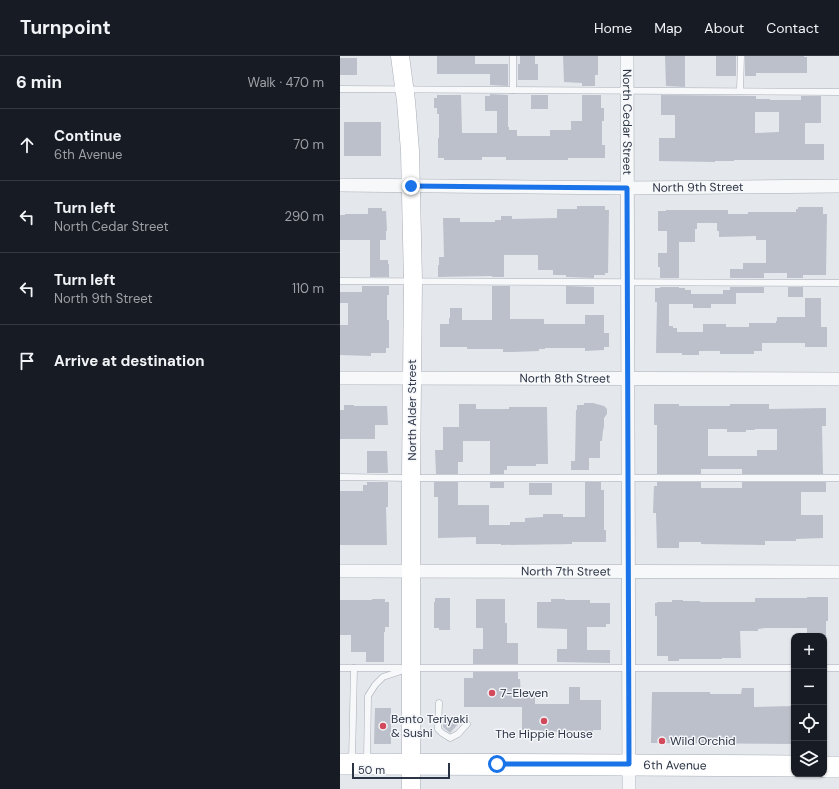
<!DOCTYPE html>
<meta charset="utf-8">
<style>
:root{--surface:#171b24;--page:#242831;--text:#f1f3f6;--muted:#9ea1a6;--line:#363941}
body{margin:0;font-family:"DM Sans",sans-serif;background:var(--page);color:var(--text)}
.controls{position:absolute;right:12px;bottom:12px;display:grid;overflow:hidden;border-radius:8px;box-shadow:0 1px 3px #0004}
.controls button{width:36px;height:36px;display:grid;place-items:center;padding:0;border:0;border-bottom:1px solid var(--line);background:var(--surface);color:var(--text);font:20px sans-serif}
.scale{position:absolute;left:12px;bottom:10px;width:98px;box-sizing:border-box;padding-left:4px;border:2px solid #2b3445;border-top:0;font-size:11px;line-height:14px;white-space:nowrap;color:#2b3445;-webkit-text-stroke:3px #f4f6f9;paint-order:stroke}
.stop{position:absolute;width:12px;height:12px;margin:-9px;border:3px solid #1a73e8;border-radius:50%;background:#fff}
.stop.end{background:#1a73e8;border-color:#fff;box-shadow:0 1px 4px #0008}
.list{margin:0;padding:0;list-style:none}
h2{display:flex;justify-content:space-between;align-items:center;height:52px;margin:0;padding:0 16px;font-size:17px}
h2 small{font-size:13px;font-weight:400;color:var(--muted)}
.list li{display:grid;grid-template-columns:26px 1fr auto;gap:12px;align-items:center;box-sizing:border-box;height:72px;padding:0 16px;border-top:1px solid var(--line)}
.list b{display:block;font-size:15px;white-space:nowrap}
.list p{margin:0;font-size:13px;white-space:nowrap;color:var(--muted)}
.list em{font-size:13px;font-style:normal;color:var(--muted)}
.icon{flex:none;width:22px;height:22px;fill:none;stroke:currentColor;stroke-width:2;stroke-linecap:round;stroke-linejoin:round}
.map{position:relative;flex:none;width:499px;height:733px;overflow:hidden}
header{display:flex;align-items:center;gap:24px;box-sizing:border-box;height:56px;padding:0 20px;background:var(--surface);border-bottom:1px solid var(--line)}
header strong{font-size:19px}
nav{display:flex;gap:22px;margin-inline-start:auto;font-size:14px}
main{display:flex}
aside{flex:1;background:var(--surface)}
.map>svg:first-child{display:block}
.building{fill:#bbc0ca;fill-rule:evenodd}
.lines{fill:none;stroke-linecap:round;stroke-linejoin:round}
.lane-casing{stroke:#a9aeb7;stroke-width:7}
.street-casing{stroke:#a9aeb7;stroke-width:14}
.secondary-casing{stroke:#a9aeb7;stroke-width:19}
.primary-casing{stroke:#a3abb8;stroke-width:22}
.lane{stroke:#f7f8fa;stroke-width:6}
.street{stroke:#f7f8fa;stroke-width:13}
.secondary{stroke:#fff;stroke-width:18}
.primary{stroke:#fff;stroke-width:21}
.route{stroke:#1a73e8;stroke-width:5}
.poi-dot{fill:#d1495b;stroke:#f4f6f9;stroke-width:1.5}
.labels{text-anchor:middle;dominant-baseline:central;stroke-width:3;stroke-linejoin:round;paint-order:stroke}
.street-label{font-size:12px;fill:#2b3445;stroke:#f4f6f9}
.poi-label{font-size:12px;fill:#2b3445;stroke:#f4f6f9;text-anchor:start}
</style>
<header>
<strong>Turnpoint</strong>
<nav><a>Home</a><a>Map</a><a>About</a><a>Contact</a></nav>
</header>
<main>
<aside>
<h2>6 min<small>Walk · 470 m</small></h2>
<ul class="list">
<li><svg class="icon" aria-label="ahead" viewBox="0 0 24 24"><path d="M12 20V5M6 11l6-6 6 6"/></svg><div><b>Continue</b><p>6th Avenue</p></div><em>70 m</em></li>
<li><svg class="icon" aria-label="left" viewBox="0 0 24 24"><path d="M17 20v-9H6M10 6l-5 5 5 5"/></svg><div><b>Turn left</b><p>North Cedar Street</p></div><em>290 m</em></li>
<li><svg class="icon" aria-label="left" viewBox="0 0 24 24"><path d="M17 20v-9H6M10 6l-5 5 5 5"/></svg><div><b>Turn left</b><p>North 9th Street</p></div><em>110 m</em></li>
<li><svg class="icon" aria-label="arrive" viewBox="0 0 24 24"><path d="M6 21V4h12l-3 4 3 4H6"/></svg><div><b>Arrive at destination</b></div></li>
</ul>
</aside>
<div class="map">
<svg width="499" height="733" viewBox="0 0 499 733">
<rect width="100%" height="100%" fill="#e4e7ec"/>
<g class="building">
<polygon points="97,0 135,0 135,8 168,8 168,30 150,29 150,18 97,18"/>
<polygon points="180,0 195,0 195,8 198,8 198,24 178,24 178,8 180,8"/>
<polygon points="223,0 258,0 258,19 255,19 255,30 242,30 242,27 224,26"/>
<polygon points="325,0 345,0 345,31 326,30"/>
<rect x="376" y="0" width="20" height="20"/>
<polygon points="405,0 464,0 464,1 467,1 467,17 416,17 416,20 405,20"/>
<rect x="0" y="2" width="17" height="17"/>
<polygon points="150,38 168,39 168,71 169,71 169,74 177,74 177,80 210,80 210,74 231,74 231,65 242,65 242,39 261,39 261,52 264,52 264,65 262,65 262,89 265,89 265,102 228,102 228,104 166,104 166,101 142,101 142,104 104,104 104,102 98,102 98,82 99,82 99,58 97,58 97,52 94,52 94,42 97,42 97,39 121,39 122,77 157,77 157,55 145,55 145,40 150,40"/>
<rect x="191" y="39" width="17" height="14"/>
<path d="M321,39l95,1v3h14v1h31v-4h20v27h-16v21h19v16h-90v1h-19v1l-56,-1v-23h16v-23h-14zM415,56h24v20l-24,1z"/>
<rect x="4" y="66" width="37" height="34"/>
<polygon points="237,150 265,150 265,154 269,154 268,217 265,217 265,219 254,219 254,222 226,221 226,219 213,219 213,214 198,214 198,199 164,199 164,221 152,221 152,220 98,221 98,209 99,209 99,201 104,201 103,162 120,162 120,166 155,166 155,164 161,164 161,160 172,160 172,163 217,162 217,153 237,153"/>
<polygon points="458,151 483,151 483,158 487,158 486,219 463,219 463,222 447,222 447,217 424,217 424,222 390,222 390,213 403,213 403,207 426,207 426,184 416,184 416,180 379,181 379,175 377,175 377,167 357,167 357,173 355,173 355,186 339,186 339,222 320,222 320,211 318,211 318,197 327,197 327,175 318,175 318,155 326,155 326,154 388,154 388,158 408,158 408,156 456,156 456,153 458,153"/>
<polygon points="28,152 42,152 42,155 46,155 47,175 46,175 46,184 40,184 40,204 48,204 48,208 49,208 49,221 30,221 30,184 0,184 0,159 5,159 5,158 28,158"/>
<polygon points="22,230 49,230 49,239 47,239 47,264 49,264 49,292 46,292 46,297 31,297 31,300 0,299 0,269 8,269 8,247 0,247 0,236 22,236"/>
<polygon points="152,230 170,230 170,263 204,263 204,268 245,268 245,259 264,259 264,277 269,277 269,291 264,291 264,294 245,295 245,292 205,292 205,293 199,293 199,295 173,296 163,296 163,293 127,293 127,291 100,291 100,268 109,268 109,262 110,262 110,252 122,252 122,264 152,264"/>
<polygon points="226,230 254,231 254,248 226,248"/>
<polygon points="320,231 339,231 339,232 345,232 345,234 351,234 351,238 383,238 383,234 390,234 390,231 424,231 424,237 396,237 396,248 371,248 371,252 353,252 353,248 329,248 329,270 333,270 333,272 337,272 337,276 363,276 363,268 386,268 386,271 409,271 409,267 436,267 436,265 437,265 437,261 465,261 465,242 481,242 481,271 487,271 487,291 465,291 465,287 422,287 422,295 414,295 414,298 380,298 380,295 359,295 359,299 342,299 342,297 316,297 317,246 315,246 315,232 320,232"/>
<rect x="448" y="231" width="15" height="10"/>
<polygon points="244,347 253,347 264,350 267,353 267,358 264,362 264,371 263,374 262,385 260,385 260,402 249,402 249,414 231,414 231,405 235,405 236,354 237,354 237,349 244,349"/>
<polygon points="119,348 136,348 136,353 169,353 169,351 207,351 208,408 196,408 196,410 167,410 167,414 164,414 164,418 150,418 150,385 123,385 123,406 118,406 118,418 96,418 95,394 103,394 103,371 119,371"/>
<path d="M314,348h25v2h51v-2h39v5l57,-1v18h-4l1,48h-81v-5h-41v5h-44v-49h-3zM368,373h19v3h19v-2h9v-1h22v21h-20v6h-49z"/>
<polygon points="4,349 14,349 14,350 47,350 48,369 35,369 35,383 0,383 0,354 4,354"/>
<polygon points="27,395 47,395 48,417 27,417"/>
<polygon points="27,426 48,426 48,451 46,451 47,489 0,489 0,435 23,435 23,429 27,429"/>
<polygon points="94,426 118,426 118,449 149,449 149,469 170,469 170,466 185,466 185,462 203,461 203,458 223,458 223,461 245,461 245,426 261,426 261,434 264,434 264,474 266,474 266,486 232,486 232,488 161,489 161,488 136,488 136,481 98,482 98,441 94,441"/>
<rect x="150" y="426" width="14" height="6"/>
<polygon points="317,426 361,426 361,432 402,432 402,426 486,426 486,436 461,436 461,459 483,459 483,482 456,483 456,485 425,485 425,489 361,488 361,486 339,486 339,492 317,492 316,457 313,457 314,430 317,430"/>
<rect x="189" y="427" width="23" height="12"/>
<polygon points="467,541 488,541 488,565 486,565 486,580 467,580 467,572 425,572 418,573 418,575 400,575 401,602 382,602 382,603 339,603 339,605 328,605 328,600 317,600 317,560 315,560 315,547 317,547 317,546 332,546 332,544 343,544 343,545 360,545 360,546 415,546 415,542 467,542"/>
<polygon points="95,542 110,542 110,574 99,574 99,572 94,572 94,546 95,546"/>
<polygon points="32,543 45,543 45,546 49,546 49,571 45,571 45,576 44,576 44,606 26,606 26,596 11,596 11,579 0,579 0,544 32,544"/>
<polygon points="136,543 165,543 165,567 167,567 167,587 178,587 178,608 133,608 133,593 143,593 143,572 136,572"/>
<polygon points="211,543 225,543 225,544 250,544 250,547 270,547 270,568 266,568 266,571 247,571 247,594 270,594 270,607 217,606 217,593 227,593 227,573 197,572 197,546 211,546"/>
<polygon points="133,616 178,616 178,623 180,623 181,640 195,640 195,648 229,648 229,631 240,631 240,644 261,644 261,674 253,674 253,678 242,678 242,675 198,676 198,674 182,674 182,651 124,651 124,622 133,622"/>
<polygon points="402,632 414,632 414,651 454,650 454,688 311,687 312,636 370,636 370,638 401,638"/>
<polygon points="35,652 51,652 51,688 34,688"/>
<polygon points="106,658 118,668 110,677 103,671 103,662"/>
</g>
<g class="lines">
<g class="lane-casing">
<g id="lane">
<polyline points="0,33 499,36"/>
<polyline points="173,34 173,0"/>
<polyline points="400,35 401,0"/>
<polyline points="0,225 499,227"/>
<polyline points="0,421 71,422 499,422"/>
<polyline points="0,612 454,612"/>
<polyline points="484,612 499,612"/>
<polyline points="99,647 98,673 102,677 110,682 118,678 127,668"/>
<polyline points="12,704 14,612"/>
<polyline points="27,704 28,640 35,629 43,621 64,614"/>
</g>
</g>
<g class="street-casing">
<g id="street">
<path id="s1" d="M287,0l2,733"/>
<path id="s2" d="M0,129l287,3 212,-2"/>
<path id="s3" d="M0,322l499,1"/>
<path id="s4" d="M0,515l499,1"/>
</g>
</g>
<g class="secondary-casing">
<polyline id="secondary" points="60,0 66,45 70,95 73,225 71,422 71,733"/>
</g>
<g class="primary-casing">
<g id="primary">
<path id="s5" d="M0,708l289,1 165,1"/>
<polyline points="484,711 499,711"/>
</g>
</g>
<use href="#lane" class="lane"/>
<use href="#street" class="street"/>
<use href="#secondary" class="secondary"/>
<use href="#primary" class="primary"/>
</g>
<g class="lines">
<polyline class="route" points="71,130 287,132 289,708 157,708"/>
</g>
<g class="poi-dot">
<circle cx="152" cy="637" r="4"/>
<circle cx="204" cy="665" r="4"/>
<circle cx="43" cy="670" r="4"/>
<circle cx="322" cy="685" r="4"/>
</g>
<g class="labels">
<g class="street-label">
<text stroke="none"><textPath href="#s1" startOffset="66">North Cedar Street</textPath></text>
<text stroke="none"><textPath href="#s2" startOffset="358">North 9th Street</textPath></text>
<text stroke="none"><textPath href="#s3" startOffset="225">North 8th Street</textPath></text>
<text transform="translate(72 354) rotate(-90)">North Alder Street</text>
<text stroke="none"><textPath href="#s4" startOffset="226">North 7th Street</textPath></text>
<text stroke="none"><textPath href="#s5" startOffset="335">6th Avenue</textPath></text>
</g>
<g class="poi-label">
<text x="160" y="637">7-Eleven</text>
<text x="51" y="663">Bento Teriyaki<tspan x="51" dy="14">&amp; Sushi</tspan></text>
<text x="204" y="678" text-anchor="middle">The Hippie House</text>
<text x="330" y="685">Wild Orchid</text>
</g>
</g>
</svg>
<div class="controls">
<button>+</button>
<button>−</button>
<button><svg class="icon" aria-label="locate" viewBox="0 0 24 24"><circle cx="12" cy="12" r="6"/><path d="M12 2v4M12 18v4M2 12h4M18 12h4"/></svg></button>
<button><svg class="icon" aria-label="layers" viewBox="0 0 24 24"><path d="M12 4l9 5-9 5-9-5zM3 14l9 5 9-5"/></svg></button>
</div>
<div class="scale">50 m</div>
<div class="stop" style="left:157px;top:708px"></div>
<div class="stop end" style="left:71px;top:130px"></div>
</div>
</main>
